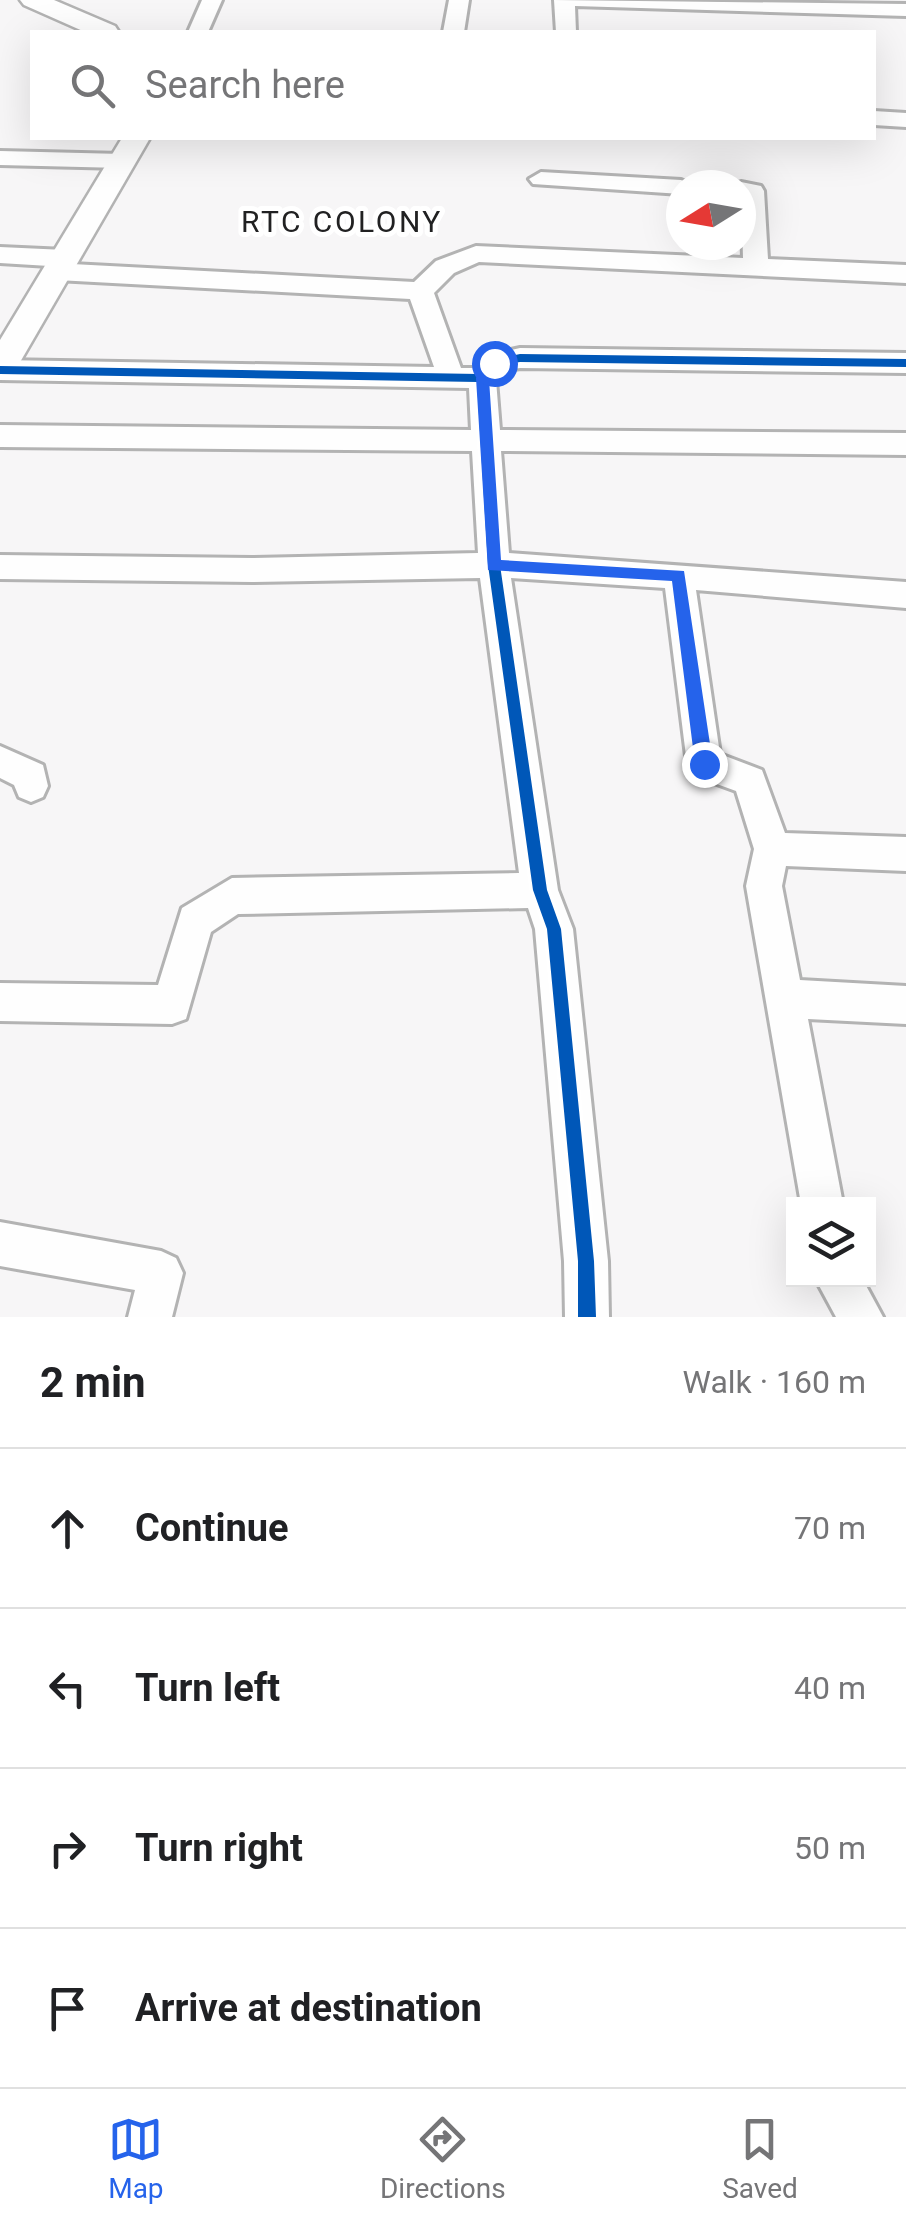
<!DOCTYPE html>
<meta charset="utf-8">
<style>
:root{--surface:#fff;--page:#f6f6f6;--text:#202124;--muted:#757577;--line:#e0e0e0;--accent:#2563eb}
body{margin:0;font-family:Roboto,sans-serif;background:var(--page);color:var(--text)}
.controls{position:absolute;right:30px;bottom:30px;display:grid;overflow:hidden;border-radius:0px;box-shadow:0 10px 40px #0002}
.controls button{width:90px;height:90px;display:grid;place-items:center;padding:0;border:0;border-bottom:2px solid var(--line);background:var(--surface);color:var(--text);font:50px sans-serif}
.compass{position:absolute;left:666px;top:170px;width:90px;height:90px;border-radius:50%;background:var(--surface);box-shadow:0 10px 40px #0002;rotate:259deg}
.stop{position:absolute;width:30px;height:30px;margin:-22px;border:8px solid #2563eb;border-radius:50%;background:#fff}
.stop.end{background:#2563eb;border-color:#fff;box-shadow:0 2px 10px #0008}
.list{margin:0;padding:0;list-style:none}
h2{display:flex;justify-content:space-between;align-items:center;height:130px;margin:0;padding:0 40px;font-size:42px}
h2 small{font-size:32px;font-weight:400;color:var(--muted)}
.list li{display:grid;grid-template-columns:65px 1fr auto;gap:30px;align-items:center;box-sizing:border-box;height:160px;padding:0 40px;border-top:2px solid var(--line)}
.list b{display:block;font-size:38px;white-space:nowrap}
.list em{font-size:32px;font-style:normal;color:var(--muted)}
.icon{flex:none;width:55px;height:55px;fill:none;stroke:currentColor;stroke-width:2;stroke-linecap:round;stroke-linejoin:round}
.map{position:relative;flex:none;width:906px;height:1317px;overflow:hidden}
.search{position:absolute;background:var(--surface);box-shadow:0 10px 40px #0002;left:30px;right:30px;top:30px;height:110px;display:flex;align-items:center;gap:25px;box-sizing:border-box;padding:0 35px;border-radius:0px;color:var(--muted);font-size:38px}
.sheet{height:770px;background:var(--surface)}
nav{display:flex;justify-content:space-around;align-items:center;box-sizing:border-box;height:140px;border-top:2px solid var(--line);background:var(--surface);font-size:28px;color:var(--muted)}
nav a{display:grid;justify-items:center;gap:5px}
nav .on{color:var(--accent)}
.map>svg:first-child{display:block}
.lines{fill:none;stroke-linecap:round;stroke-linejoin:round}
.minor-casing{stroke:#b3b3b3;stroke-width:6}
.major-casing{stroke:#b3b3b3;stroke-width:5}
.minor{fill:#fefefe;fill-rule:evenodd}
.major{fill:#fefefe;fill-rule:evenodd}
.cycleway-casing{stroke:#fff;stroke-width:7}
.cycleway{fill:#0057b8;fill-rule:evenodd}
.route{fill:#2563eb}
.labels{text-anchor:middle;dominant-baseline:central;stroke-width:10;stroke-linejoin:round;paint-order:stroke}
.far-quarter-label{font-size:30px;letter-spacing:2.5px;fill:#212122;stroke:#fff}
</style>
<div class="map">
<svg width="906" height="1317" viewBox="0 0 906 1317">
<rect width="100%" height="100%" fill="#f7f6f7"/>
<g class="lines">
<g class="minor-casing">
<g id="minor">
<polygon points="202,0 222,0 208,32 188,32"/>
<polygon points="449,0 469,0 464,32 443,32"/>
<polygon points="554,0 906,4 906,16 575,6 576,32 556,32"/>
<polygon points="874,111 906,113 906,127 874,125"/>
<polygon points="0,151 122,154 134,161 122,168 0,165"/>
<polygon points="541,172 681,180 692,185 681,185 681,194 533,184 529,179"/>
<polygon points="741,182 761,186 764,191 768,259 906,265 906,283 479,262 454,273 434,293 461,368 475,368 484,356 520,348 906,353 906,373 520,368 503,371 496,380 500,430 906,433 906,455 501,451 509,553 906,582 906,608 696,590 720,754 762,770 785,833 906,837 906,871 786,866 782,886 800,980 906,986 906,1024 808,1019 843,1204 801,1204 746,886 754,849 736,791 692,775 687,764 665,588 511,578 558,890 573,929 608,1261 609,1317 565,1317 564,1261 535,929 528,908 238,914 211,932 186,1019 172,1024 0,1021 0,983 158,985 182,908 232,878 519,873 480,578 252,582 0,579 0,555 252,558 478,553 472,451 0,447 0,425 471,430 469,388 0,380 0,360 434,367 410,299 57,280 44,272 49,266 0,263 0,247 65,250 78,258 72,264 414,282 436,261 476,246 743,258 741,185 732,185"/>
<polygon points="0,746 43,765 48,786 43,797 31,802 19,797 14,785 0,778"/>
<polygon points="0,1222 161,1251 176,1258 183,1273 172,1317 128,1317 135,1290 0,1266"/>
<polygon points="816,1280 863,1280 883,1317 836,1317"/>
</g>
</g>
<g class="major-casing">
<g id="major">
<polygon points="20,0 54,0 115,26 119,32 85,32 24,5"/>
<polygon points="122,138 150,138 12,376 0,380 0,340"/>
</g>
</g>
<use href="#minor" class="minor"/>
<use href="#major" class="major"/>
<g class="cycleway-casing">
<polygon id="cycleway" points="520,354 906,359 906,367 520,362 497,366 487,379 500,565 547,890 561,929 594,1261 596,1317 578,1317 578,1261 547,929 533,890 488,565 477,382 0,374 0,366 479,374 490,360"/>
</g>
<use href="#cycleway" class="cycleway"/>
</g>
<polygon class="route" points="489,360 501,363 489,379 501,560 684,571 713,764 710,769 698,769 695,764 672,581 488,570 476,378"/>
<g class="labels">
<g class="far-quarter-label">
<text x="342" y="221">RTC COLONY</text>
</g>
</g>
</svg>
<div class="controls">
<button><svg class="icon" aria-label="layers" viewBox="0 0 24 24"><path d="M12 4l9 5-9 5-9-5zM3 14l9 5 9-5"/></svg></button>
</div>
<svg class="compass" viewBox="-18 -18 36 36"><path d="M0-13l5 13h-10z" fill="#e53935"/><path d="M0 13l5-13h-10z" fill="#757577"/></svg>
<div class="stop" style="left:494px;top:363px"></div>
<div class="stop end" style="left:704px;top:764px"></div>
<div class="search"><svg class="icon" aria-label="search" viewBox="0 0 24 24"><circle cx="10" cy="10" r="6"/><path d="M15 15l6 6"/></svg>Search here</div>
</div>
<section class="sheet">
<h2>2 min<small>Walk · 160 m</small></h2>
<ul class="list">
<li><svg class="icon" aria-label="ahead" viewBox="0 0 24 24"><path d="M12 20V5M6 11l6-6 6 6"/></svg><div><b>Continue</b></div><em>70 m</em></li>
<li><svg class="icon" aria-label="left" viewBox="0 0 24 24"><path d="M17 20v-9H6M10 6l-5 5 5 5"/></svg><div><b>Turn left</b></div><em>40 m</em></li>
<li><svg class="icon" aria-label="right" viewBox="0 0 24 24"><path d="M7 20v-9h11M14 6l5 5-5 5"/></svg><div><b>Turn right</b></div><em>50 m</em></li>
<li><svg class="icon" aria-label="arrive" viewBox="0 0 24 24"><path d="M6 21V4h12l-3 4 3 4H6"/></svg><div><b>Arrive at destination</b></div></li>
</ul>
</section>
<nav>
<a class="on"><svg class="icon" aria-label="map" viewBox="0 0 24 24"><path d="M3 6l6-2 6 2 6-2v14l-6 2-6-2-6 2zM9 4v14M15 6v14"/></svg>Map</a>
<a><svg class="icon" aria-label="directions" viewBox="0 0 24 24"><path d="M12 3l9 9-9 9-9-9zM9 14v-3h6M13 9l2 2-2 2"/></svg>Directions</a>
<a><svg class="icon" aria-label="saved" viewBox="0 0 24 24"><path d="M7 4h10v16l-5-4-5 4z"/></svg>Saved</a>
</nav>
